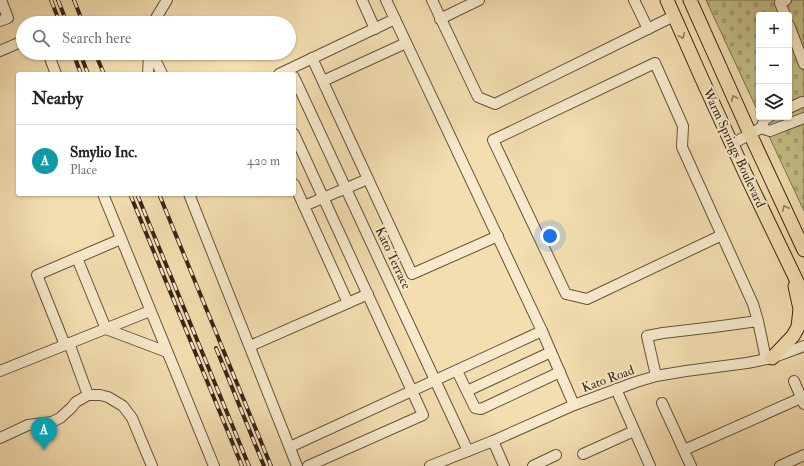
<!DOCTYPE html>
<meta charset="utf-8">
<style>
:root{--surface:#fff;--page:#f2f2f2;--text:#222;--muted:#767676;--line:#e0e0e0;--accent:#b45309}
body{margin:0;font-family:"IM FELL Double Pica",serif;background:var(--page);color:var(--text)}
.controls{position:absolute;right:12px;top:12px;display:grid;overflow:hidden;border-radius:4px;box-shadow:0 1px 3px #0004}
.controls button{width:36px;height:36px;display:grid;place-items:center;padding:0;border:0;border-bottom:1px solid var(--line);background:var(--surface);color:var(--text);font:20px sans-serif}
.you{position:absolute;left:550px;top:236px;width:14px;height:14px;margin:-10px;border:3px solid #fff;border-radius:50%;background:#1a73e8;box-shadow:0 0 0 6px #1a73e833}
.badge{display:grid;place-items:center;width:26px;height:26px;border-radius:50%;background:var(--accent);color:#fff;font-size:13px;font-weight:700}
.pin{position:absolute;translate:-50% -33px;filter:drop-shadow(0 1px 2px #0008)}
.pin::after{content:'';position:absolute;top:21px;width:14px;height:12px;background:inherit;clip-path:polygon(0 0,100% 0,50% 100%)}
.list{margin:0;padding:0;list-style:none}
h2{display:flex;justify-content:space-between;align-items:center;height:52px;margin:0;padding:0 16px;font-size:17px}
h2 small{font-size:13px;font-weight:400;color:var(--muted)}
.list li{display:grid;grid-template-columns:26px 1fr auto;gap:12px;align-items:center;box-sizing:border-box;height:72px;padding:0 16px;border-top:1px solid var(--line)}
.list b{display:block;font-size:15px;white-space:nowrap}
.list p{margin:0;font-size:13px;white-space:nowrap;color:var(--muted)}
.list em{font-size:13px;font-style:normal;color:var(--muted)}
.icon{flex:none;width:22px;height:22px;fill:none;stroke:currentColor;stroke-width:2;stroke-linecap:round;stroke-linejoin:round}
.map{position:relative;flex:none;width:804px;height:466px;overflow:hidden}
.search{position:absolute;background:var(--surface);box-shadow:0 1px 3px #0004;left:16px;top:16px;width:280px;height:44px;display:flex;align-items:center;gap:10px;box-sizing:border-box;padding:0 14px;border-radius:22px;color:var(--muted);font-size:15px}
.panel{position:absolute;background:var(--surface);box-shadow:0 1px 3px #0004;left:16px;top:72px;width:280px;height:124px;border-radius:4px}
.map>svg:first-child{display:block}
.cemetery{fill:url(#cemetery-stones);stroke:#7d724e}
.lines{fill:none;stroke-linecap:round;stroke-linejoin:round}
.minor-casing{stroke:#66523c;stroke-width:12}
.major-casing{stroke:#372416;stroke-width:15}
.minor{stroke:#f7eacc;stroke-width:10}
.major{stroke:#f3deb0;stroke-width:13}
.rail-casing{stroke:#372416;stroke-width:4}
.rail{stroke:#f7eacc;stroke-width:2.5;stroke-dasharray:8;stroke-linecap:butt}
.oneway{stroke:#958163}
.labels{text-anchor:middle;dominant-baseline:central;stroke-width:4;stroke-linejoin:round;paint-order:stroke}
.street-label{font-size:13px;fill:#372416;stroke:#f7eacc}
</style>
<div class="map">
<svg width="804" height="466" viewBox="0 0 804 466">
<defs>
<pattern id="cemetery-stones" width="16" height="16" patternUnits="userSpaceOnUse"><rect width="16" height="16" fill="#c3bf86"/><path d="M2 7V4a2 2 0 0 1 4 0v3zM10 15v-3a2 2 0 0 1 4 0v3z" fill="#a8a473"/></pattern>
</defs>
<rect width="100%" height="100%" fill="#f3deb0"/>
<filter id="stains"><feTurbulence type="fractalNoise" baseFrequency=".005" numOctaves="4"/><feColorMatrix values="0 0 0 0 .2 0 0 0 0 .09 0 0 0 0 .02 0 0 0 .5 -.17"/></filter>
<radialGradient id="worn" r=".72"><stop offset=".6" stop-color="#630" stop-opacity="0"/><stop offset="1" stop-color="#630" stop-opacity=".3"/></radialGradient>
<polygon class="cemetery" points="706,0 804,0 804,211 760,117 789,117 789,15 759,15 759,114"/>
<g class="lines">
<g class="minor-casing">
<g id="minor">
<polyline points="362,0 375,29"/>
<polyline points="386,0 542,331 574,405"/>
<polyline points="432,0 478,97 495,104 674,16"/>
<polyline points="634,0 648,29"/>
<polyline points="785,15 780,3 786,0"/>
<polyline points="440,19 479,0"/>
<polyline points="0,21 8,18 1,0"/>
<polyline points="155,23 156,18 167,0"/>
<polyline points="789,25 804,64"/>
<polyline points="0,51 23,41"/>
<polyline points="48,53 56,74"/>
<polyline points="152,53 162,74"/>
<polyline points="312,58 412,274 498,236"/>
<polyline points="148,74 149,53"/>
<polyline points="279,74 395,19"/>
<polyline points="294,77 468,451"/>
<polyline points="323,81 406,43"/>
<polyline points="789,108 802,102 804,102"/>
<polyline points="761,128 765,119 769,117"/>
<polyline points="294,134 423,415 308,466"/>
<polyline points="732,144 761,128 770,131 804,118"/>
<polyline points="103,194 214,466"/>
<polyline points="189,194 297,466"/>
<polyline points="304,206 368,179"/>
<polyline points="722,235 587,299 566,294 493,140 655,63 683,126 682,147 753,304 758,321"/>
<polyline points="77,258 106,329 167,352"/>
<polyline points="348,303 368,294"/>
<polyline points="69,343 88,395 100,395 108,397 123,406 132,418 152,466"/>
<polyline points="65,345 37,275 121,239"/>
<polyline points="250,346 348,303 294,184"/>
<polyline points="0,371 150,311"/>
<polyline points="457,371 475,408 481,409 560,372"/>
<polyline points="656,376 647,336 663,333 714,327 758,321 766,359"/>
<polyline points="794,381 804,404"/>
<polyline points="616,389 650,466"/>
<polyline points="467,391 551,352"/>
<polyline points="662,403 691,466"/>
<polyline points="0,438 28,425 52,422 60,418 71,408 76,402 88,395"/>
<polyline points="493,441 504,466"/>
<polyline points="290,447 542,331"/>
<polyline points="684,450 801,398"/>
<polyline points="583,454 634,431"/>
<polyline points="430,466 493,441 574,405 636,382 656,376 686,371 747,363 772,358 804,346"/>
<polyline points="533,466 556,455"/>
<polyline points="780,466 804,455"/>
</g>
</g>
<g class="major-casing">
<g id="major">
<polyline points="667,0 702,79 745,173 804,296"/>
<polyline points="690,0 750,134 804,250"/>
<polyline points="772,358 793,336 798,327 800,309 795,286"/>
</g>
</g>
<use href="#minor" class="minor"/>
<use href="#major" class="major"/>
<g class="rail-casing">
<g id="rail">
<polyline points="51,0 60,23"/>
<polyline points="58,0 67,23"/>
<polyline points="74,0 83,23"/>
<polyline points="73,53 81,74"/>
<polyline points="80,53 88,74"/>
<polyline points="95,53 104,74"/>
<polyline points="130,194 242,466"/>
<polyline points="137,194 249,466"/>
<polyline points="159,194 271,466"/>
<polyline points="216,348 264,466"/>
</g>
</g>
<use href="#rail" class="rail"/>
</g>
<defs><path id="oneway-chevron" d="M-2-3.5L2.5 0L-2 3.5" fill="none" stroke-width="1.6" stroke-linecap="round" stroke-linejoin="round"/></defs>
<g class="oneway">
<use href="#oneway-chevron" transform="translate(682 36) rotate(66)"/>
<use href="#oneway-chevron" transform="translate(734 98) rotate(-114)"/>
<use href="#oneway-chevron" transform="translate(785 208) rotate(-115)"/>
</g>
<g class="labels">
<g class="street-label">
<text transform="translate(734 148) rotate(65)">Warm Springs Boulevard</text>
<text transform="translate(393 258) rotate(65)">Kato Terrace</text>
<text transform="translate(608 379) rotate(-20)">Kato Road</text>
</g>
</g>
<rect width="100%" height="100%" filter="url(#stains)"/>
<rect width="100%" height="100%" fill="url(#worn)"/>
</svg>
<div class="controls">
<button>+</button>
<button>−</button>
<button><svg class="icon" aria-label="layers" viewBox="0 0 24 24"><path d="M12 4l9 5-9 5-9-5zM3 14l9 5 9-5"/></svg></button>
</div>
<div class="you"></div>
<div class="pin badge" style="left:44px;top:450px;background:#0f9aa8">A</div>
<div class="search"><svg class="icon" aria-label="search" viewBox="0 0 24 24"><circle cx="10" cy="10" r="6"/><path d="M15 15l6 6"/></svg>Search here</div>
<section class="panel">
<h2>Nearby<small></small></h2>
<ul class="list">
<li><span class="badge" style="background:#0f9aa8">A</span><div><b>Smylio Inc.</b><p>Place</p></div><em>420 m</em></li>
</ul>
</section>
</div>
